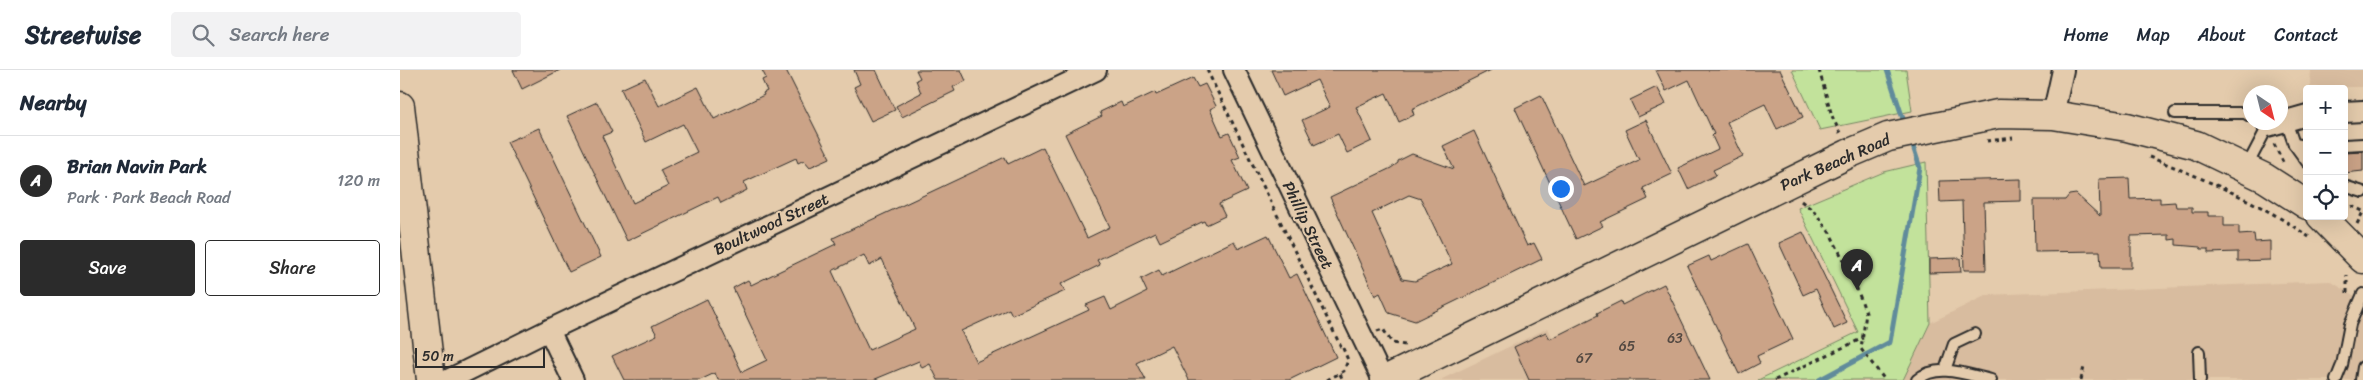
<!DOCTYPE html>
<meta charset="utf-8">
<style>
:root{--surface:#fff;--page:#f2f2f3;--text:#1f2937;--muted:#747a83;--line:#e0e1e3;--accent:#2b2b2b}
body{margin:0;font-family:Sriracha,sans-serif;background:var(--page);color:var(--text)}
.controls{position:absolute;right:15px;top:15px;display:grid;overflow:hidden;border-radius:5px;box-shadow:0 5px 20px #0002}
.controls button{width:45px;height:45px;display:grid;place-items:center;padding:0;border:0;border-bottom:1px solid var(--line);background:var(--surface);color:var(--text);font:25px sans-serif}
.compass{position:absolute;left:1843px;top:15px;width:45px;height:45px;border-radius:50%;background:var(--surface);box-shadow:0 5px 20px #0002;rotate:145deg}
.scale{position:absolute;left:15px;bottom:12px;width:130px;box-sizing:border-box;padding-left:5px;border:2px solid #2b2b2b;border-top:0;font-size:14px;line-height:18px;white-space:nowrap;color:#2b2b2b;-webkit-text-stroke:4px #e4cbac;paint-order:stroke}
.you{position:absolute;left:1160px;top:118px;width:18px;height:18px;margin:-12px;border:4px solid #fff;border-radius:50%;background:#1a73e8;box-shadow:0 0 0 8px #1a73e833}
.badge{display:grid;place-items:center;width:32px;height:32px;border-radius:50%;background:var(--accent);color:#fff;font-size:16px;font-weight:700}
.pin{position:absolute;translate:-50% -41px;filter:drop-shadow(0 1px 2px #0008)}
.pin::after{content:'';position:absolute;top:26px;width:18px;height:15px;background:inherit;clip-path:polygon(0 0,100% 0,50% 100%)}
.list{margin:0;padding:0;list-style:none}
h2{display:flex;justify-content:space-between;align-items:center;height:65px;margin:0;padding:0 20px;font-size:21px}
h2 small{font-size:16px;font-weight:400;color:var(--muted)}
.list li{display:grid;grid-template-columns:32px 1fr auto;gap:15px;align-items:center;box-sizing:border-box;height:90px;padding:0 20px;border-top:1px solid var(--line)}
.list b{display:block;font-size:19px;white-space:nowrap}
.list p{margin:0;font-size:16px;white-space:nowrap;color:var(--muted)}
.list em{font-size:16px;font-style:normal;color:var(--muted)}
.actions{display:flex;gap:10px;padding:15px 20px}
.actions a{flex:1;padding:11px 0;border:1px solid var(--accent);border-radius:5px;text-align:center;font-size:18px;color:var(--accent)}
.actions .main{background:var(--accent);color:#fff}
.icon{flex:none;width:28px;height:28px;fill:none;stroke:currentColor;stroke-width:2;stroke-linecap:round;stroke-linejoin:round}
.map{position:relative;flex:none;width:1963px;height:310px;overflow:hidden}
header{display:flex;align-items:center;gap:30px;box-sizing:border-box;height:70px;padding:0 25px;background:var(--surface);border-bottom:1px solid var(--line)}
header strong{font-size:24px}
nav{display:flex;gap:28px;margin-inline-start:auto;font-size:18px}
.search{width:350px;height:45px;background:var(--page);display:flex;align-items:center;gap:12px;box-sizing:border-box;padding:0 18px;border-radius:5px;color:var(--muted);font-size:19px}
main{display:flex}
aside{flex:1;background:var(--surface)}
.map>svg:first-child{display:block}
.built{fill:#d8bc9f}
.green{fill:#c2e29b;stroke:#768663}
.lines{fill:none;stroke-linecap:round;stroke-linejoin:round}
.stream{stroke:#618b9b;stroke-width:5}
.building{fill:#cba387;stroke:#2b2b2b;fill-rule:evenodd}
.lane-casing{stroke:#2b2b2b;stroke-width:14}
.street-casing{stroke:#2b2b2b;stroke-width:24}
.secondary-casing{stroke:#2b2b2b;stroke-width:31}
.path{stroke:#2b2b2b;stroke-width:3;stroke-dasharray:4 4;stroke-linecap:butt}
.lane{stroke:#e4cbac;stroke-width:10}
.street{stroke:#e4cbac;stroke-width:20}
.secondary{stroke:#e4cbac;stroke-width:28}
.labels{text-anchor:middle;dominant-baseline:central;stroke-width:4;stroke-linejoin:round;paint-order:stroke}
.number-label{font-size:14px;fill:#534942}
.street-label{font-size:16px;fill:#2b2b2b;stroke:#e4cbac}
</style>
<header>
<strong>Streetwise</strong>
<div class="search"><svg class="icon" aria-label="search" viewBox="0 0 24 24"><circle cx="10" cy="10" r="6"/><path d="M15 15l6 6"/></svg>Search here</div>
<nav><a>Home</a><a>Map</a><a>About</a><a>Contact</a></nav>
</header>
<main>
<aside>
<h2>Nearby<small></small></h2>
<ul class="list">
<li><span class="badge">A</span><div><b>Brian Navin Park</b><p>Park · Park Beach Road</p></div><em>120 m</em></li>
</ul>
<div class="actions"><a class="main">Save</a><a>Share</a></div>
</aside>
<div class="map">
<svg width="1963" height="310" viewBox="0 0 1963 310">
<rect width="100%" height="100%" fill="#e4cbac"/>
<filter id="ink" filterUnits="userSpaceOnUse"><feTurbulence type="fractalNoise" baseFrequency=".02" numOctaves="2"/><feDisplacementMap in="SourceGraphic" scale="10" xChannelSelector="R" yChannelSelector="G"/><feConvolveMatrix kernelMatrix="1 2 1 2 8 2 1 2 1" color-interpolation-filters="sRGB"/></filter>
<g filter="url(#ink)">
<g class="built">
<polygon points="1911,0 1963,0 1963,17 1910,17"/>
<polygon points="1930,211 1963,231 1963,310 1503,310 1530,253 1587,225"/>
<polygon points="1148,258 1173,310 1040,310"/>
</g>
<g class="green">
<polygon points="1392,0 1506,0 1512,41 1420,60"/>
<polygon points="1526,92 1530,253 1503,310 1358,310 1458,262 1398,138 1484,102"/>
</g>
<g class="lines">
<g class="stream">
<polyline points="1487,0 1505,55"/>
<polyline points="1419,310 1490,272 1520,98 1511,70"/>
</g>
</g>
<g class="building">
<polygon points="113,0 160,0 122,19"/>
<polygon points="362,0 386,0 430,88 410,97 404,90 398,93 396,88 344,112 347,120 321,133 318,127 227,171 167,46 197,32 212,62 202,66 233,133 268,116 260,100 297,82 283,54 246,72 221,19 245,8 259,36 298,17 314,49 364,25 363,23 367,21 362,10 366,8"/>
<polygon points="454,0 476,0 495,40 471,51 454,17 460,14"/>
<polygon points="516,0 561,0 566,11 553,17 555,21 502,47 496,36 521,23 516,10 520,8"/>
<polygon points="871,0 1091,0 1012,39 1014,45 999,52 986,23 956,37 972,71 947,83 938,64 914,75 902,50 930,37 917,10 883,26"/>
<polygon points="1256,0 1380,0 1403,47 1377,59 1365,34 1327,52 1343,86 1313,100 1316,105 1288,119 1278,98 1318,79 1312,66 1314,64 1289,10 1266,21"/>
<path d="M793,8l5,9 7,-3 11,22 -6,3 12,27 7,-3 11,24 -8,3 15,31 -28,13 6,12 -19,9 -2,-4 -44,21 -5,-10 -58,28 3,5 -39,19 4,7 -53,24 -3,-6 -48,22 15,31 113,-52 -3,-5 19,-8 6,13 36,-18 -6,-13 18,-9 3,6 72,-35 4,8 30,-14 21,43 8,-4 39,83 -47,23h-100l-17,-34 -35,17 9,17h-208l-8,-16 -8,4 -3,-7 -46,19h-155l-3,-7 -15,7h-76l-12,-24 45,-21 -5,-9 55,-27 35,73 25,-12 -34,-72 15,-8 3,5 85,-41 -3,-6 172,-81 3,7 35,-17 44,91 23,-11 -45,-93 37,-18 -2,-4 21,-10 2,5 32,-15 1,3zM464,185l5,11 13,-7 33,70 -46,21 -37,-79z"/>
<polygon points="1257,17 1266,34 1238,47 1230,30"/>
<polygon points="1141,25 1184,116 1239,90 1225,60 1246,50 1272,104 1243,118 1248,129 1200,152 1203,156 1176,169 1115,38"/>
<polygon points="139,58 201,187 169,202 107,72"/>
<path d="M1074,61l53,115 7,-3 8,16 -127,62 -26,-8 -9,-20 -5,3 -45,-99 61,-29 7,-5v-2l14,-7 42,15 -11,-23zM1009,125l12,4 31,65 -37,17 -13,-2 -30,-66z"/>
<polygon points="1963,81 1963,101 1944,103 1944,82"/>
<polygon points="1729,108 1730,129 1760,128 1760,133 1775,132 1776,137 1792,137 1792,142 1808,142 1808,146 1824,146 1824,156 1839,156 1839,165 1854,164 1855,172 1870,171 1870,190 1838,191 1838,182 1808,183 1808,179 1801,179 1800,177 1776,175 1776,169 1769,170 1769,165 1731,166 1731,198 1701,198 1700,181 1635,182 1634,130 1665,130 1669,125 1676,124 1700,146 1699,109"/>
<polygon points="1621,109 1621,131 1584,132 1586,200 1564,200 1562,131 1540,132 1539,111"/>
<polygon points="1403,162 1447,253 1434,259 1416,219 1403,225 1379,173"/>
<polygon points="1348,174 1393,269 1357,286 1360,293 1339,304 1287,196 1309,186 1311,191"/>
<polygon points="1560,188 1561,202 1529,203 1529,189"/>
<polygon points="1264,214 1310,310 1129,310 1114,277 1146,262 1150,269 1198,245 1197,243 1221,231 1222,235"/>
</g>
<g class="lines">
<g class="lane-casing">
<g id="lane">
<polyline points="1775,43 1845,43 1850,46"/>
<polyline points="1886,51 1894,74 1907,92"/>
<polyline points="1894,74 1907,76"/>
<polyline points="1944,75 1963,74"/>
<polyline points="1846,98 1868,56 1865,54"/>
<polyline points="1944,116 1963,122"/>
<polyline points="1799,282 1800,310"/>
<polyline points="1545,300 1554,274 1575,264"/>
<path d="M1517,310c20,-18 51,-5 74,0"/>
<polyline points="1936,310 1942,295 1950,254 1963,224"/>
<polyline points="1961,310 1963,297"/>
</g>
</g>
<g class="street-casing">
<g id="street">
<polyline points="834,0 983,310"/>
<polyline points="1944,42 1963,41"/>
<polyline points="1653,45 1663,0"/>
<polyline points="1868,56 1907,45"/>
<polyline points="149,260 173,310"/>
<polyline points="48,310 149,260 696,0"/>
</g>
</g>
<g class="secondary-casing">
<g id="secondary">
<polyline points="0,36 31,310"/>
<polyline points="1921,146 1963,189"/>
<polyline points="985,310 1448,84 1488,67 1598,44 1653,45 1727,57 1796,75 1865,108 1907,135"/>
</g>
</g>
<g class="path">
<polyline points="807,0 941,277"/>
<polyline points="1419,0 1432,46 1440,63"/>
<polyline points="1587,71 1613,68"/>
<polyline points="1874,74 1883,92"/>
<path d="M1749,87c55,22 111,45 160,80"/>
<polyline points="1401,131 1414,141 1430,163 1454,211 1466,243 1461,279 1485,310"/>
<polyline points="1944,133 1963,141"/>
<polyline points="1957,154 1963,142"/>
<polyline points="1947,223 1947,205"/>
<polyline points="977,261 983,259 992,273 1005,275"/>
<polyline points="940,304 943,310"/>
<polyline points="927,310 944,301 948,290 942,276"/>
<polyline points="1375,310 1463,268"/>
<polyline points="1681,310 1684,297"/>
</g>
<use href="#lane" class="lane"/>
<use href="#street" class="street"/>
<use href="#secondary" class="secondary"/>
</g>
</g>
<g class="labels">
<g class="number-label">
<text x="1275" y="268">63</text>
<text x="1227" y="276">65</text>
<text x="1184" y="288">67</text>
</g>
<g class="street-label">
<text transform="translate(1435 92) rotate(-24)">Park Beach Road</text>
<text transform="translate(371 154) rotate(-25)">Boultwood Street</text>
<text transform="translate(908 155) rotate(64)">Phillip Street</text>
</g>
</g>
</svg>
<div class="controls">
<button>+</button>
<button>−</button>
<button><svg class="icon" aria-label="locate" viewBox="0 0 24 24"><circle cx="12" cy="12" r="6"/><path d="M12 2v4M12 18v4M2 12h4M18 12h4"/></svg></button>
</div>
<svg class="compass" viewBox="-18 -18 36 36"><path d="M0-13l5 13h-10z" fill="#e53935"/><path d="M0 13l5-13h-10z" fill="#747a83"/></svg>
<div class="scale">50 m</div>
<div class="you"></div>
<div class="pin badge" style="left:1457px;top:220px">A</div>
</div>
</main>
